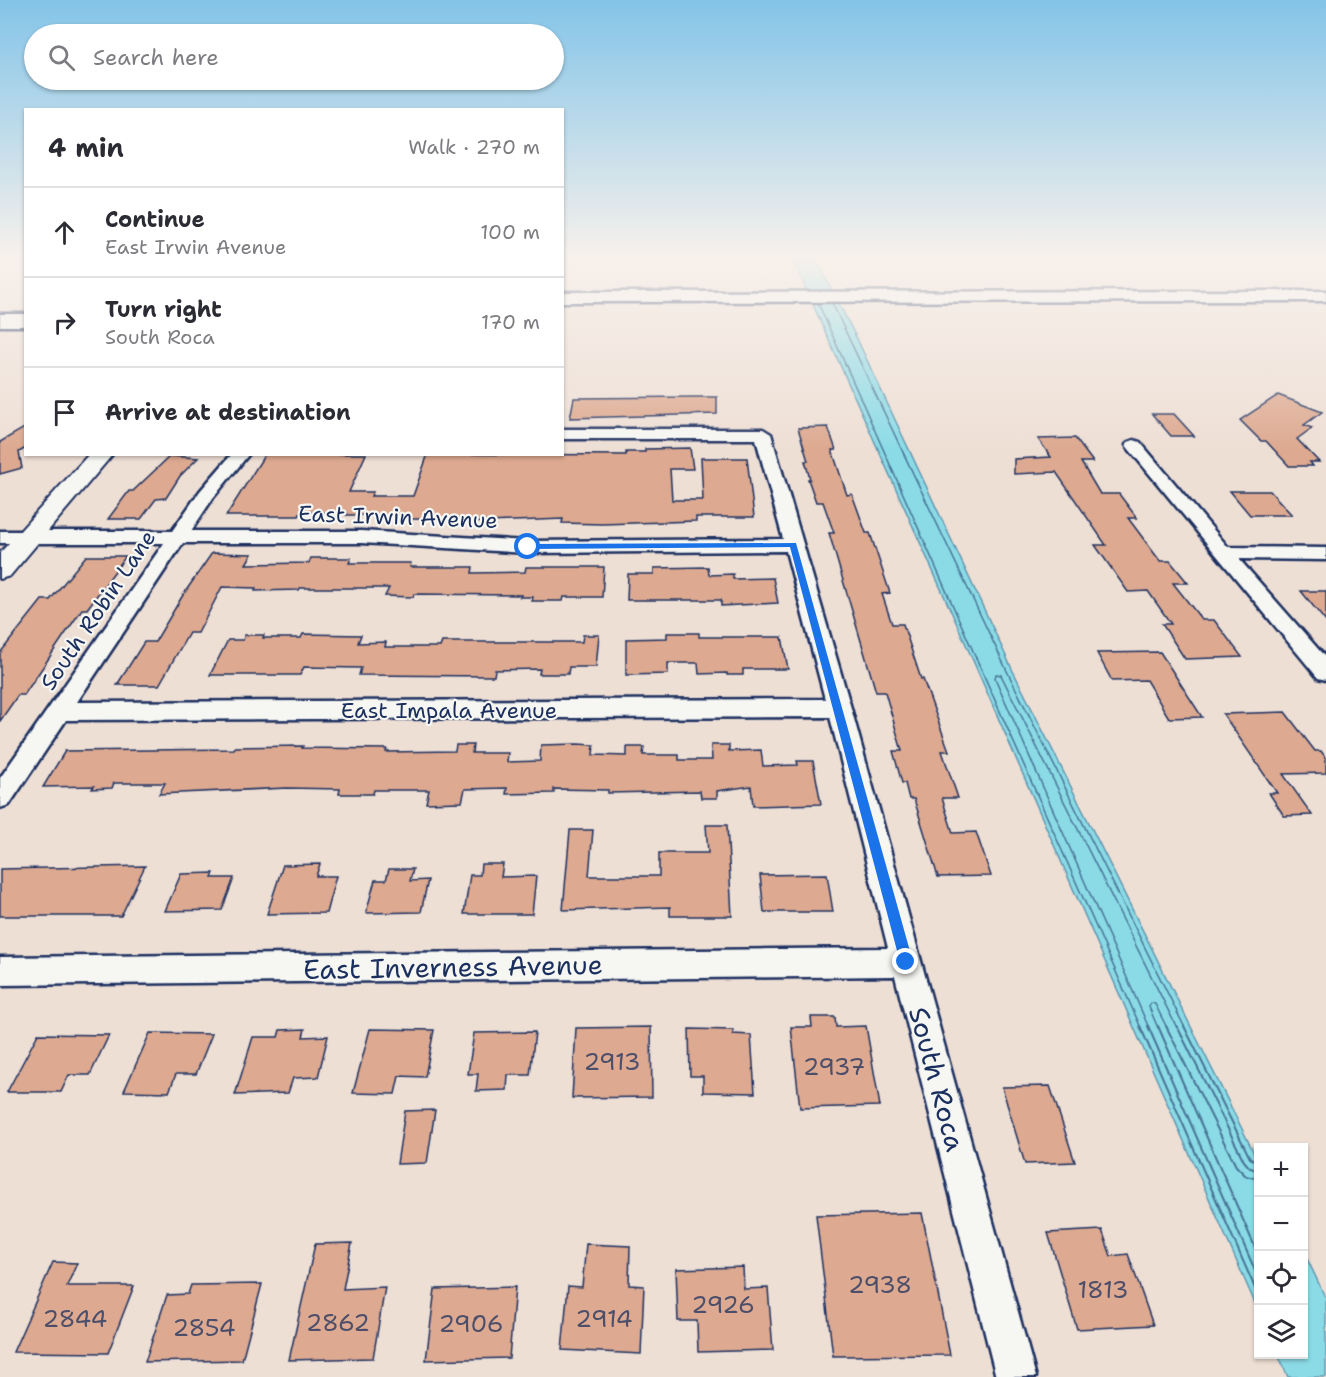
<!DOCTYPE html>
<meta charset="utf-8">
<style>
:root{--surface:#fff;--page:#f7f7f7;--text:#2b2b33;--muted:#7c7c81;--line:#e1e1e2}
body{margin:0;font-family:"Shantell Sans",sans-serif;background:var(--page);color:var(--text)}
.controls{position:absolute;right:18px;bottom:18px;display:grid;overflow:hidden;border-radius:0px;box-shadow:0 2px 4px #0004}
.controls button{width:54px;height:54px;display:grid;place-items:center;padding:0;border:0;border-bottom:2px solid var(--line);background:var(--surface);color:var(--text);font:30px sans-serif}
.stop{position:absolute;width:18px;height:18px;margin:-14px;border:4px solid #1a73e8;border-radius:50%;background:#fff}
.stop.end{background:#1a73e8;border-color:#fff;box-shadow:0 2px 6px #0008}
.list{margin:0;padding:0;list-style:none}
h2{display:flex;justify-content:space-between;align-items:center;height:78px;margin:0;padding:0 24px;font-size:26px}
h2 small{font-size:20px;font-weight:400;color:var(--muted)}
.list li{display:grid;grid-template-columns:39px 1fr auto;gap:18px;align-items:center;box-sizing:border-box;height:90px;padding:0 24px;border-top:2px solid var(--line)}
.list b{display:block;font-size:22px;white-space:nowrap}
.list p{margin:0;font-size:20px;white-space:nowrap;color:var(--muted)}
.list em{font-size:20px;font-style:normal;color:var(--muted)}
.icon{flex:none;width:33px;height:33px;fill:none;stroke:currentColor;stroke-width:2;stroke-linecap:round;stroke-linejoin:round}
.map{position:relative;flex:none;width:1326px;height:1377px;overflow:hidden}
.search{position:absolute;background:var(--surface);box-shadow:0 2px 4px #0004;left:24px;top:24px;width:540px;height:66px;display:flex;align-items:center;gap:15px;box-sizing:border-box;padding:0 21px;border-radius:33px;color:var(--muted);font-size:22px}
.panel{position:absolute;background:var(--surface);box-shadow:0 2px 4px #0004;left:24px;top:108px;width:540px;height:348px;border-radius:0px}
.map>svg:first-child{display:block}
.water{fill:#8bdbe7;stroke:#5e96b0;stroke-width:1.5}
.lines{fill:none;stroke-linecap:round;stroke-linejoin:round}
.shore-far1{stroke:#487495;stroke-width:1.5}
.shore{stroke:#487495;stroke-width:2}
.building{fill:#dda990;stroke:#1b2f5e;stroke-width:1.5}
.minor-casing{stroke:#1b2f5e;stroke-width:5}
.secondary-casing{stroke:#1b2f5e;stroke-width:4}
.motorway-casing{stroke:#1b2f5e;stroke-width:5}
.minor{fill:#f6f6f2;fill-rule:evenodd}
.secondary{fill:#f6f6f2;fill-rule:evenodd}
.motorway{fill:#f6f6f2;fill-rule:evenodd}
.route{fill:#1a73e8}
.labels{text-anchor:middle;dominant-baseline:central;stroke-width:4.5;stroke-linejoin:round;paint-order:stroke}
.street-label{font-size:22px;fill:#1b2f5e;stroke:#f6f6f2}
.near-number-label{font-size:24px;fill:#4c4e6a}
.near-street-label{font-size:27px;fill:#1b2f5e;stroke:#f6f6f2}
</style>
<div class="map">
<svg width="1326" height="1377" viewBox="0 0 1326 1377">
<rect width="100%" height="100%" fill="#eedfd5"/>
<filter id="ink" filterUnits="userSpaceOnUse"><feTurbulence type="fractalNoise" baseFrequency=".0167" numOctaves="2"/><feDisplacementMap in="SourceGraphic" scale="12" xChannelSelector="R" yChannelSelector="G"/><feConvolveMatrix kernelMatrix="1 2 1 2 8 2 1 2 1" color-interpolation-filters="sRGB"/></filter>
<g filter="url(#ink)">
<g class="water">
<polygon points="815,257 858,341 1013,671 1258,1161 1258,1310 964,640 792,258"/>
<polygon points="1304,1252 1326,1299 1326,1377 1288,1377 1278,1355 1304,1354"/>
</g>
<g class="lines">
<g class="shore-far1">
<polyline points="818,303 1141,1028"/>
<polyline points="832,303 1008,673 1185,1028"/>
<polyline points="1149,1028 995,678 996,674 1001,675 1177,1028"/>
<polyline points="1158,1028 1149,1007 1151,1003 1155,1004 1167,1028"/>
</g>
<g class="shore">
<polyline points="1140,1026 1258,1295"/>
<polyline points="1148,1026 1258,1277"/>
<polyline points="1158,1026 1258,1254"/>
<polyline points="1166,1026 1236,1166 1246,1176 1258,1179"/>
<polyline points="1177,1026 1244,1161 1250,1168 1258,1170"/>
<polyline points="1184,1026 1250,1158 1258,1162"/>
</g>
</g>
<g class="building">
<polygon points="1278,395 1322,412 1304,425 1312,428 1297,439 1319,462 1310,462 1313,466 1289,466 1266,441 1261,441 1240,420"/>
<polygon points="696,397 717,397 717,414 570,418 574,398"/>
<polygon points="1152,414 1174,414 1194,436 1171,436"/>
<polygon points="26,427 26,448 19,452 22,468 0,474 0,442"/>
<polygon points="828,427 836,450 832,450 847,495 852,494 866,533 870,533 890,593 882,594 892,624 903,624 921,679 923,679 949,751 942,751 958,798 942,798 953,833 976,832 991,876 938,877 914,799 909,799 905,783 902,783 893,751 902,751 885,692 876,692 829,533 834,533 823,502 816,502 808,479 810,479 805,461 808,461 798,428"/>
<polygon points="1075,438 1093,462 1081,462 1100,494 1119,494 1137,518 1128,518 1160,561 1170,561 1188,583 1173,583 1202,620 1214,620 1242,657 1185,659 1162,624 1171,624 1148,591 1128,592 1095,545 1106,545 1056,472 1014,474 1014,459 1051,457 1038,439"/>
<polygon points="690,448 693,469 670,469 672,500 703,500 701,458 747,458 754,517 696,517 696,521 602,524 562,523 563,519 464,523 465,519 405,519 406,515 346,515 347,513 301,512 299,516 226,516 265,454 366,454 349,492 373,492 371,496 413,496 428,454 626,455 626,452 645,452 645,449"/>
<polygon points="170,456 198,458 180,476 166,498 156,499 141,519 108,519 129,491 133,491"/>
<polygon points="1230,491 1270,491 1292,515 1250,515"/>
<polygon points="212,553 252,554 246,564 309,563 311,558 351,558 349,563 411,563 410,567 473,567 472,573 525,572 526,567 604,567 602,597 564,597 563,601 532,601 533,597 520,597 521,595 414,594 413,597 385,596 389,588 300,588 299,590 255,591 256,588 222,587 198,633 189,633 159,685 117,685 144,642 155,642 183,595"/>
<polygon points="86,556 126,556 87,609 82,609 24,695 18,695 0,721 0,653 42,600 50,600"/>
<polygon points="708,567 709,575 733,574 733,579 773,578 778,603 721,606 721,600 627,600 628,574 654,574 654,568"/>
<polygon points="1301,591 1326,591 1326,622"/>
<polygon points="667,633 699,633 699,637 782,637 788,669 743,669 743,675 727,675 727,673 699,674 698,663 668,663 668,674 626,675 626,639 667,638"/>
<polygon points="303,634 361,635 358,643 386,642 385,647 440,647 442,642 582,642 583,635 599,635 596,667 569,667 568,674 539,674 540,669 495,670 494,676 359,675 361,668 304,667 300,675 210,675 228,640 243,640 245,635 264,635 263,638 301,638"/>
<polygon points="1160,652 1202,717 1169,718 1146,680 1112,681 1097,653"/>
<polygon points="1285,712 1315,751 1321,751 1326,758 1326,773 1283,774 1312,815 1284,816 1269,793 1277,793 1223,714"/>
<polygon points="577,744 594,745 593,755 627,756 627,747 644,747 643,755 679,755 679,760 712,760 711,745 729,745 729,751 761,750 763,766 798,765 797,761 813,761 821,804 753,806 751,786 717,791 717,798 701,798 700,791 608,793 608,790 554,789 554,793 506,794 507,788 465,789 462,802 426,803 429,790 374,790 373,794 339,794 340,789 287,788 159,794 165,783 114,783 112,788 92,789 94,786 43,787 65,751 234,749 235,747 303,746 302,748 387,749 386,752 455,751 456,745 473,745 472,753 508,753 507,762 540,761 541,745"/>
<polygon points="706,825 727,825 732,916 670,916 670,907 563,910 570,830 593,830 589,876 659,876 659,853 708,853"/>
<polygon points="320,864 316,876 336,876 326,913 267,914 283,865"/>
<polygon points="481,864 503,864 501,877 536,876 532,914 464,914 470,875 480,875"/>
<polygon points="145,866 121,916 0,916 0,869"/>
<polygon points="389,869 413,869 410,881 428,880 421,912 366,913 375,880 386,880"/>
<polygon points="214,873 212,878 234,878 222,910 165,911 181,874"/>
<polygon points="827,874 833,912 764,912 760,875"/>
<polygon points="811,1017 835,1017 836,1027 866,1026 880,1106 800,1108 791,1027 812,1027"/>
<polygon points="651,1027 652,1097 572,1098 576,1028"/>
<polygon points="305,1029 303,1037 328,1036 318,1077 293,1078 288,1093 235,1095 253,1037 278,1037 280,1030"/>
<polygon points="370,1029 434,1030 425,1077 399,1076 395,1094 353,1093"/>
<polygon points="689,1029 733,1030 733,1034 751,1035 755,1093 703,1092 703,1076 690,1076"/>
<polygon points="535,1032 530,1075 508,1075 507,1090 476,1091 478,1074 468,1074 474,1033"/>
<polygon points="150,1033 212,1034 196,1074 176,1074 169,1092 124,1091"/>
<polygon points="38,1034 109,1035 90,1075 69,1075 61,1092 7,1092"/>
<polygon points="1050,1086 1075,1162 1025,1164 1002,1087"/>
<polygon points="435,1110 427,1163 397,1164 405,1111"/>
<polygon points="922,1213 950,1355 833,1356 816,1215"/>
<polygon points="1102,1230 1111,1256 1128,1254 1153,1325 1077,1329 1048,1233"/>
<polygon points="352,1243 343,1289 385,1287 373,1358 289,1360 315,1244"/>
<polygon points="586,1244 630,1246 629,1285 644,1286 641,1354 562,1350 568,1286 582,1287"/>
<polygon points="53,1262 77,1263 67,1286 134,1286 108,1353 13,1352"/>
<polygon points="743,1267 744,1289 768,1288 773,1350 698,1352 697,1321 678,1321 676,1269"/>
<polygon points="262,1284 242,1360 145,1362 167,1295 188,1294 191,1285"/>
<polygon points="515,1287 509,1358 426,1360 435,1289"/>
</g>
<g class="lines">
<g class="minor-casing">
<g id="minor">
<path d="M562,429h201l8,5 80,274 185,669h-40l-101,-401 -895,9v-28l888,-9 -58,-231 -764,3 -57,85 -9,3v-30l164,-235h-164v-12h172l28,-40 32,-37h17l-36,44 -22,33h170l167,10 255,-2 -27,-100h-194zM183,543h178l167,10 258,-2 39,148 -748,3z"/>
<polygon points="1134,440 1140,442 1228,547 1326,548 1326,560 1239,559 1326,658 1326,680 1318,678 1128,448 1126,445 1128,442"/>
</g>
</g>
<g class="secondary-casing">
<polygon id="secondary" points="89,454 113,454 10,576 0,579 0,553"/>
</g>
<g class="motorway-casing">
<g id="motorway">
<polygon points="1326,291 1326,301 562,302 562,292"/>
<rect x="0" y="314" width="26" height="12"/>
</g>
</g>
<use href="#minor" class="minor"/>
<use href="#secondary" class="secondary"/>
<use href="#motorway" class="motorway"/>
</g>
</g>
<linearGradient id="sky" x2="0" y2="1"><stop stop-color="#83c4e8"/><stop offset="0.57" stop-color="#f7f1ec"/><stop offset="1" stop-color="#f7f1ec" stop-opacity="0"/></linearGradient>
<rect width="1326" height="450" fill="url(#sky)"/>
<polygon class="route" points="796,543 913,962 911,967 906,968 902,967 900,962 790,547 528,549 524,547 528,544"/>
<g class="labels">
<g class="street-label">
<text transform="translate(398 517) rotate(2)">East Irwin Avenue</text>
<text transform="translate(98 610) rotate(-56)">South Robin Lane</text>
<text x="449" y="710">East Impala Avenue</text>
</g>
<g class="near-number-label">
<text x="612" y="1062">2913</text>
<text x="834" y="1067">2937</text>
<text x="880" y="1285">2938</text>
<text x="1103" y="1290">1813</text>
<text x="723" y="1305">2926</text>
<text x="75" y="1319">2844</text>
<text x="604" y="1319">2914</text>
<text x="338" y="1323">2862</text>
<text x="471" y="1324">2906</text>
<text x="204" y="1328">2854</text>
</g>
<g class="near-street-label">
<text transform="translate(453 967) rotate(-1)">East Inverness Avenue</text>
<text transform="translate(937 1079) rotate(75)">South Roca</text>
</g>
</g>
</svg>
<div class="controls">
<button>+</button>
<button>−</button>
<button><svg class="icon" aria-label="locate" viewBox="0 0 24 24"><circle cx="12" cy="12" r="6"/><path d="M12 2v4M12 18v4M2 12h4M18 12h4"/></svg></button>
<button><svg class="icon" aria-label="layers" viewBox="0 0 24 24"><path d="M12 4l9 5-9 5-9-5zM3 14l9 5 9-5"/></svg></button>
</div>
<div class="stop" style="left:528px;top:547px"></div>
<div class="stop end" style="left:906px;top:962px"></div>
<div class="search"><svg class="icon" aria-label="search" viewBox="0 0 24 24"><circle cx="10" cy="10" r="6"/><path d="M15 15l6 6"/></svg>Search here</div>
<section class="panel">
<h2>4 min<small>Walk · 270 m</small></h2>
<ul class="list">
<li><svg class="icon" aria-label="ahead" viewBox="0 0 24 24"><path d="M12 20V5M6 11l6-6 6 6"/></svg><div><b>Continue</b><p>East Irwin Avenue</p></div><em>100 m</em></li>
<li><svg class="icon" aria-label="right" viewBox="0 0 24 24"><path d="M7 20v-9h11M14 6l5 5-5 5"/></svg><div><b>Turn right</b><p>South Roca</p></div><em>170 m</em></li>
<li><svg class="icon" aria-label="arrive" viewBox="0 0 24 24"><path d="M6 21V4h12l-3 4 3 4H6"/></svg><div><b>Arrive at destination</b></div></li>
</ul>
</section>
</div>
